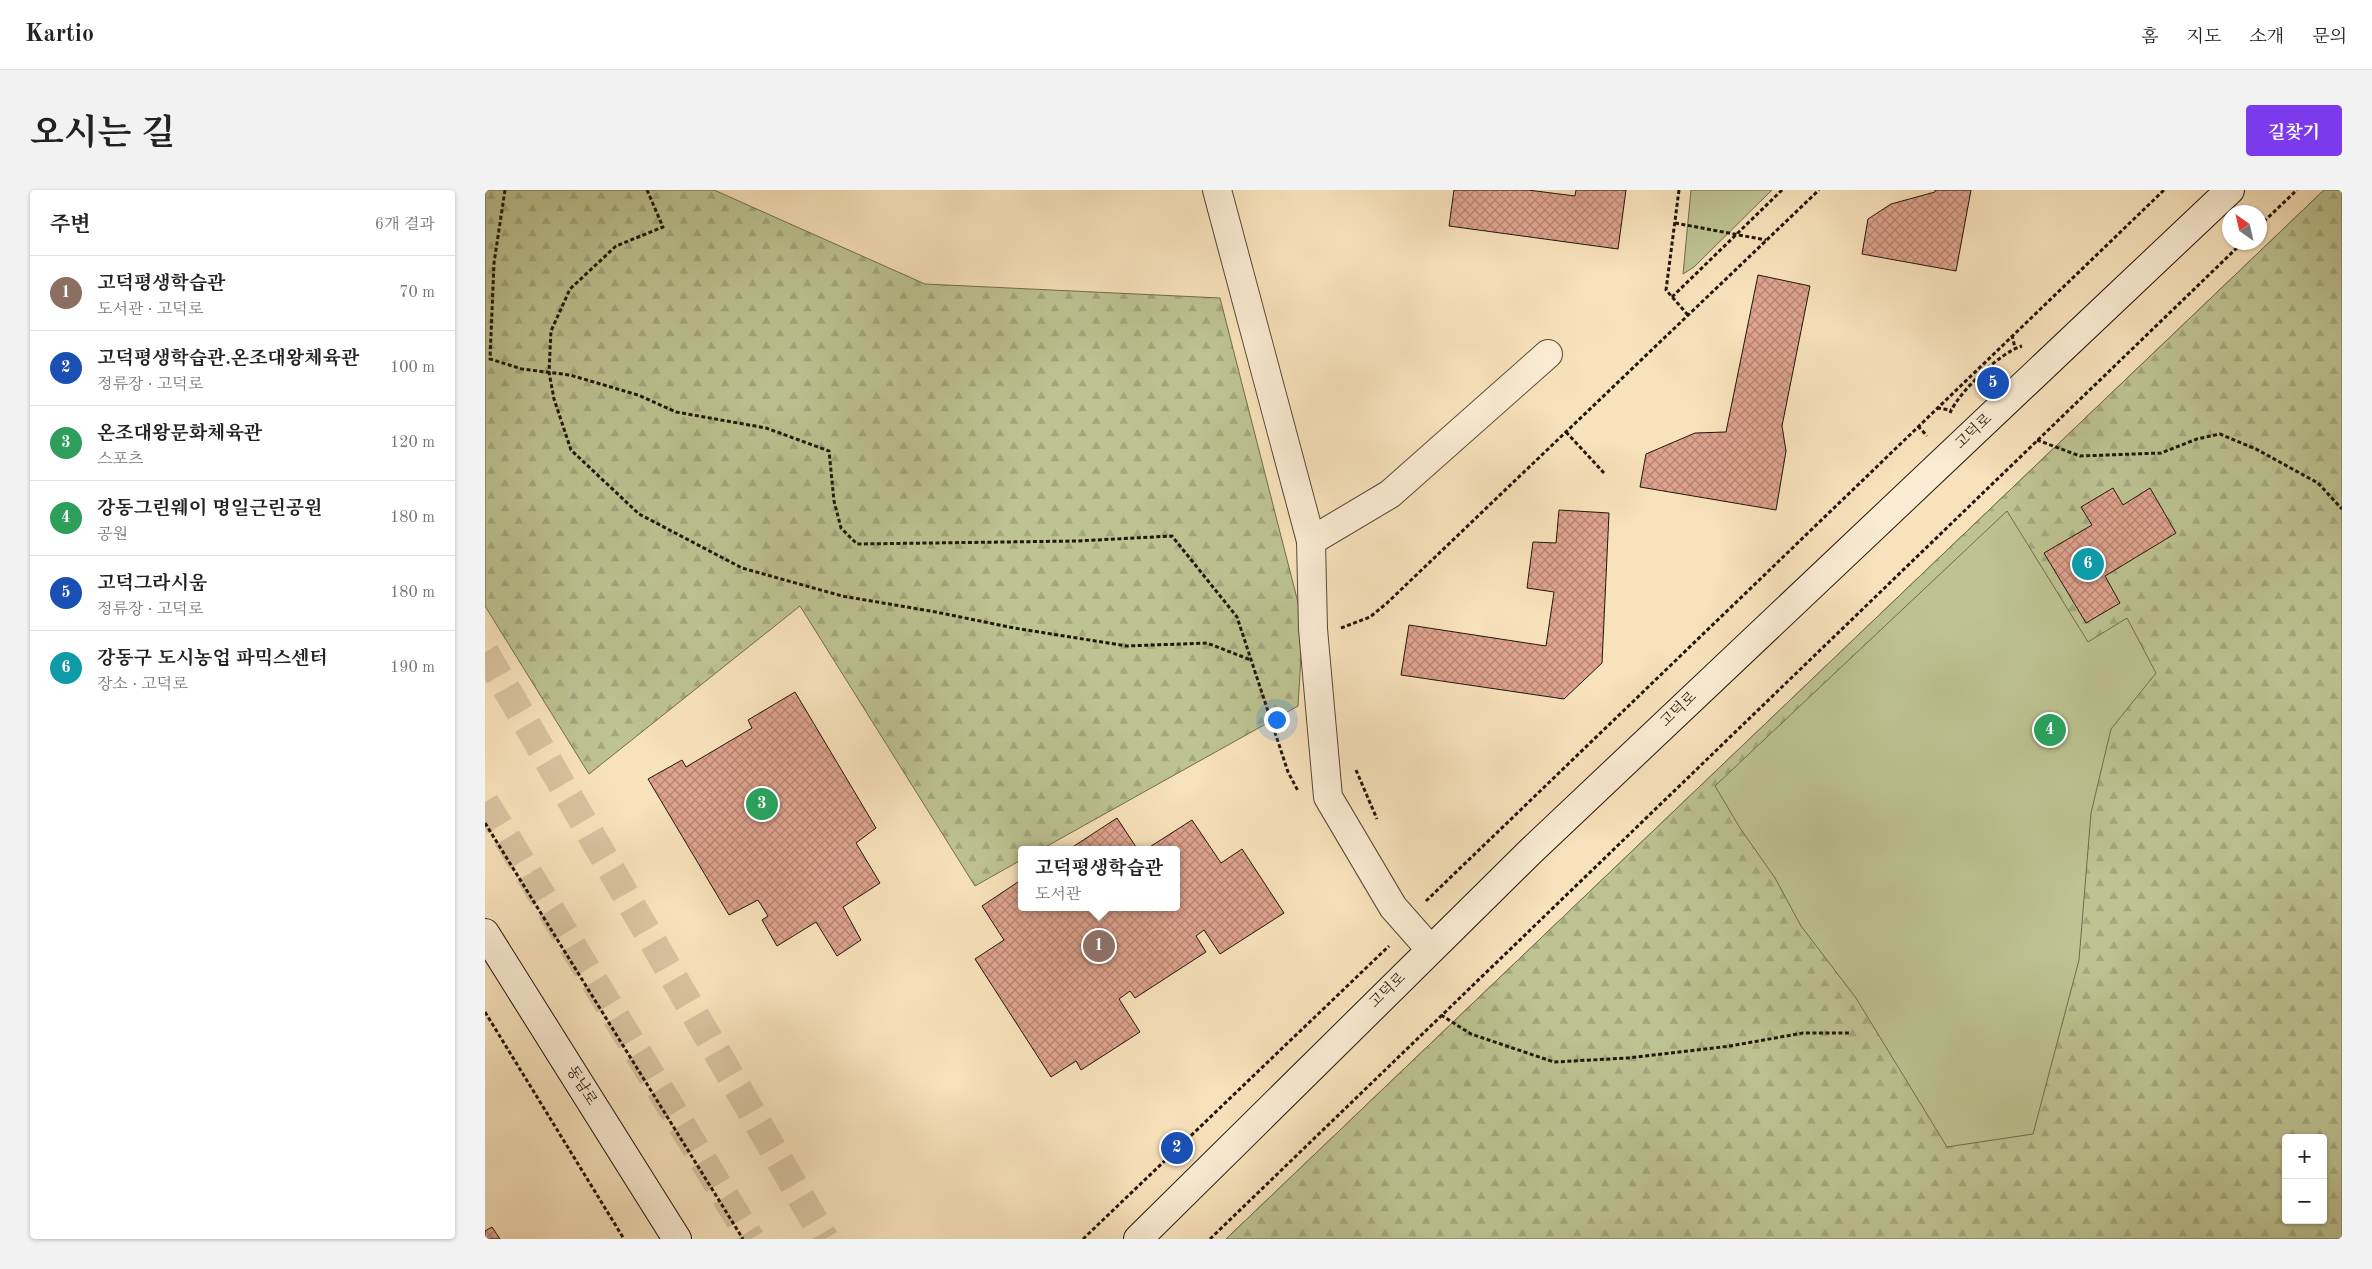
<!DOCTYPE html>
<html lang="ko">
<meta charset="utf-8">
<style>
:root{--surface:#fff;--page:#f2f2f2;--text:#222;--muted:#767676;--line:#e0e0e0;--accent:#7c3aed}
body{margin:0;font-family:"Old Standard TT","Noto Serif KR",serif;background:var(--page);color:var(--text)}
.controls{position:absolute;right:15px;bottom:15px;display:grid;overflow:hidden;border-radius:5px;box-shadow:0 1px 4px #0004}
.controls button{width:45px;height:45px;display:grid;place-items:center;padding:0;border:0;border-bottom:1px solid var(--line);background:var(--surface);color:var(--text);font:25px sans-serif}
.compass{position:absolute;left:1737px;top:15px;width:45px;height:45px;border-radius:50%;background:var(--surface);box-shadow:0 1px 4px #0004;rotate:326deg}
.you{position:absolute;left:791px;top:529px;width:18px;height:18px;margin:-12px;border:4px solid #fff;border-radius:50%;background:#1a73e8;box-shadow:0 0 0 8px #1a73e833}
.badge{display:grid;place-items:center;width:32px;height:32px;border-radius:50%;background:var(--accent);color:#fff;font-size:16px;font-weight:700}
.pin{position:absolute;translate:-50% -50%;border:2px solid #fff;box-shadow:0 1px 5px #0006}
.popup{position:absolute;left:533px;top:656px;width:162px;height:65px;box-sizing:border-box;display:grid;place-content:center;border-radius:5px;background:var(--surface);filter:drop-shadow(0 1px 4px #0005);font-size:16px;white-space:nowrap;color:var(--muted)}
.popup b{font-size:19px;color:var(--text)}
.popup::after{content:'';position:absolute;left:50%;top:100%;margin-left:-10px;border:10px solid transparent;border-top-color:var(--surface)}
.list{margin:0;padding:0;list-style:none}
h2{display:flex;justify-content:space-between;align-items:center;height:65px;margin:0;padding:0 20px;font-size:21px}
h2 small{font-size:16px;font-weight:400;color:var(--muted)}
.list li{display:grid;grid-template-columns:32px 1fr auto;gap:15px;align-items:center;box-sizing:border-box;height:75px;padding:0 20px;border-top:1px solid var(--line)}
.list b{display:block;font-size:19px;white-space:nowrap}
.list p{margin:0;font-size:16px;white-space:nowrap;color:var(--muted)}
.list em{font-size:16px;font-style:normal;color:var(--muted)}
.map{position:relative;flex:none;width:1857px;height:1049px;overflow:hidden;border-radius:5px}
header{display:flex;align-items:center;gap:30px;box-sizing:border-box;height:70px;padding:0 25px;background:var(--surface);border-bottom:1px solid var(--line)}
header strong{font-size:24px}
nav{display:flex;gap:28px;margin-inline-start:auto;font-size:18px}
.intro{display:flex;align-items:center;justify-content:space-between;box-sizing:border-box;height:120px;padding:0 30px}
h1{margin:0;font-size:35px}
.button{padding:12px 22px;border-radius:5px;background:var(--accent);color:#fff;font-size:18px;font-weight:700}
main{display:flex;gap:30px;padding:0 30px}
aside{flex:1;background:var(--surface);border-radius:5px;box-shadow:0 1px 4px #0004}
.map>svg:first-child{display:block}
.green{fill:#bdc391;stroke:#706c4e;fill-rule:evenodd}
.forest{fill:url(#forest-firs);stroke:#706c4e;fill-rule:evenodd}
.building{fill:url(#building-cross-hatch);stroke:#22160a}
.lines{fill:none;stroke-linecap:round;stroke-linejoin:round}
.motorway-tunnel{stroke:#d8c3a0;stroke-width:28;stroke-dasharray:28 14;stroke-linecap:butt}
.minor-casing{stroke:#584936;stroke-width:30}
.secondary-casing{stroke:#22160a;stroke-width:30}
.path{stroke:#22160a;stroke-width:3;stroke-dasharray:4 2.5;stroke-linecap:butt}
.minor{stroke:#faecd3;stroke-width:28}
.secondary{stroke:#faecd3;stroke-width:28}
.labels{text-anchor:middle;dominant-baseline:central;stroke-width:5;stroke-linejoin:round;paint-order:stroke}
.street-label{font-size:15px;fill:#22160a;stroke:#faecd3}
</style>
<header>
<strong>Kartio</strong>
<nav><a>홈</a><a>지도</a><a>소개</a><a>문의</a></nav>
</header>
<div class="intro"><h1>오시는 길</h1><a class="button">길찾기</a></div>
<main>
<aside>
<h2>주변<small>6개 결과</small></h2>
<ul class="list">
<li><span class="badge" style="background:#8d6e63">1</span><div><b>고덕평생학습관</b><p>도서관 · 고덕로</p></div><em>70 m</em></li>
<li><span class="badge" style="background:#1a4fb4">2</span><div><b>고덕평생학습관.온조대왕체육관</b><p>정류장 · 고덕로</p></div><em>100 m</em></li>
<li><span class="badge" style="background:#2e9e5b">3</span><div><b>온조대왕문화체육관</b><p>스포츠</p></div><em>120 m</em></li>
<li><span class="badge" style="background:#2e9e5b">4</span><div><b>강동그린웨이 명일근린공원</b><p>공원</p></div><em>180 m</em></li>
<li><span class="badge" style="background:#1a4fb4">5</span><div><b>고덕그라시움</b><p>정류장 · 고덕로</p></div><em>180 m</em></li>
<li><span class="badge" style="background:#0f9aa8">6</span><div><b>강동구 도시농업 파믹스센터</b><p>장소 · 고덕로</p></div><em>190 m</em></li>
</ul>
</aside>
<div class="map">
<svg width="1857" height="1049" viewBox="0 0 1857 1049">
<defs>
<pattern id="forest-firs" width="22" height="20" patternUnits="userSpaceOnUse" patternTransform="scale(1.25)"><rect width="22" height="20" fill="#bdc391"/><path d="M5 1l3.5 6h-7zM16 11l3.5 6h-7z" fill="#a2a77c"/></pattern>
<pattern id="building-cross-hatch" width="8" height="8" patternUnits="userSpaceOnUse" patternTransform="scale(1.25)"><rect width="8" height="8" fill="#dfa38f"/><path d="M0 0l8 8M0 8l8-8" fill="none" stroke="#b48473"/></pattern>
</defs>
<rect width="100%" height="100%" fill="#f8e2bb"/>
<filter id="stains"><feTurbulence type="fractalNoise" baseFrequency=".004" numOctaves="4"/><feColorMatrix values="0 0 0 0 .2 0 0 0 0 .09 0 0 0 0 .02 0 0 0 .5 -.17"/></filter>
<radialGradient id="worn" r=".72"><stop offset=".6" stop-color="#630" stop-opacity="0"/><stop offset="1" stop-color="#630" stop-opacity=".3"/></radialGradient>
<g class="green">
<polygon points="1206,0 1287,0 1209,77 1198,84"/>
<path d="M1839,0h18v1049h-1116zM1801,948h37v82h-37z"/>
</g>
<g class="forest">
<polygon points="0,0 229,0 440,94 735,108 818,432 813,516 555,660 536,660 536,670 490,696 315,416 104,584 0,416"/>
<path d="M1839,0h18v1049h-1116zM1522,321l81,131 39,-24 29,55 -45,56 -20,84 -12,147 -46,174 -86,13 -91,-149 -55,-72 -26,-48 -35,-50 -25,-42zM1801,948h37v82h-37z"/>
</g>
<g class="building">
<polygon points="969,0 1043,0 1090,6 1091,0 1141,0 1133,59 964,36"/>
<polygon points="1450,0 1486,0 1471,81 1377,64 1383,29 1406,14 1450,2"/>
<polygon points="1273,85 1325,96 1297,236 1301,261 1291,320 1155,297 1161,264 1210,243 1241,242"/>
<polygon points="1628,298 1638,315 1665,298 1691,343 1620,386 1635,413 1601,433 1559,363 1607,335 1596,317"/>
<polygon points="1074,320 1124,323 1117,473 1079,509 916,485 924,435 1061,456 1069,402 1042,398 1048,352 1071,353"/>
<polygon points="310,502 391,638 371,653 395,693 358,717 376,750 352,766 331,732 292,756 277,730 283,726 273,710 244,725 163,589 197,570 201,577 267,538 263,530"/>
<polygon points="632,628 653,660 583,660"/>
<polygon points="707,630 736,673 757,659 799,723 735,764 719,740 711,746 721,762 650,808 645,801 634,809 655,842 596,880 591,871 566,887 490,769 519,750 497,716 536,690 536,717 692,717 692,660 660,660"/>
<polygon points="7,1037 15,1049 0,1049 0,1041"/>
</g>
<g class="lines">
<g class="motorway-tunnel">
<polyline points="0,462 340,1049"/>
<polyline points="0,612 266,1049"/>
</g>
<g class="minor-casing">
<g id="minor">
<polyline points="732,0 826,351 828,439 843,607 908,717 945,759"/>
<polyline points="826,351 905,304 1063,164"/>
</g>
</g>
<g class="secondary-casing">
<g id="secondary">
<polyline points="0,743 192,1049"/>
<polyline points="653,1049 1046,661 1745,0"/>
</g>
</g>
<g class="path">
<polyline points="20,0 9,73 5,169 37,179 85,185 153,205 191,222 281,238 344,261 349,311 356,338 372,354 592,351 687,346 752,427 803,582 813,601"/>
<polyline points="162,0 178,37 131,56 85,99 66,141 64,182 69,209 86,260 154,324 257,378 357,406 451,422 529,438 642,456 722,453 766,470"/>
<polyline points="1194,0 1181,100 1203,125"/>
<polyline points="1190,33 1281,50"/>
<polyline points="1774,36 1812,0"/>
<polyline points="1187,107 1297,0"/>
<polyline points="1527,145 1530,158"/>
<polyline points="1452,218 1466,220"/>
<path d="M1465,223c9,-21 49,-60 72,-67"/>
<polyline points="1433,236 1442,246"/>
<polyline points="1081,242 1119,283"/>
<polyline points="1552,250 1595,266 1676,263 1712,249 1735,244 1771,259 1833,293 1857,319"/>
<polyline points="856,438 885,427 902,413 1334,0"/>
<polyline points="871,580 892,629"/>
<polyline points="0,633 258,1049"/>
<polyline points="941,711 1679,0"/>
<polyline points="0,822 139,1049"/>
<polyline points="956,825 986,844 1069,872 1143,868 1245,856 1318,843 1364,843"/>
<polyline points="598,1049 904,756"/>
<polyline points="725,1049 1758,52"/>
</g>
<use href="#minor" class="minor"/>
<use href="#secondary" class="secondary"/>
</g>
<g class="labels">
<g class="street-label">
<text transform="translate(1489 242) rotate(-43)">고덕로</text>
<text transform="translate(1194 520) rotate(-44)">고덕로</text>
<text transform="translate(903 801) rotate(-44)">고덕로</text>
<text transform="translate(96 896) rotate(58)">동남로</text>
</g>
</g>
<rect width="100%" height="100%" filter="url(#stains)"/>
<rect width="100%" height="100%" fill="url(#worn)"/>
</svg>
<div class="controls">
<button>+</button>
<button>−</button>
</div>
<svg class="compass" viewBox="-18 -18 36 36"><path d="M0-13l5 13h-10z" fill="#e53935"/><path d="M0 13l5-13h-10z" fill="#767676"/></svg>
<div class="you"></div>
<div class="pin badge" style="left:614px;top:756px;background:#8d6e63">1</div>
<div class="popup"><b>고덕평생학습관</b>도서관</div>
<div class="pin badge" style="left:692px;top:958px;background:#1a4fb4">2</div>
<div class="pin badge" style="left:277px;top:614px;background:#2e9e5b">3</div>
<div class="pin badge" style="left:1565px;top:540px;background:#2e9e5b">4</div>
<div class="pin badge" style="left:1508px;top:193px;background:#1a4fb4">5</div>
<div class="pin badge" style="left:1603px;top:374px;background:#0f9aa8">6</div>
</div>
</main>
